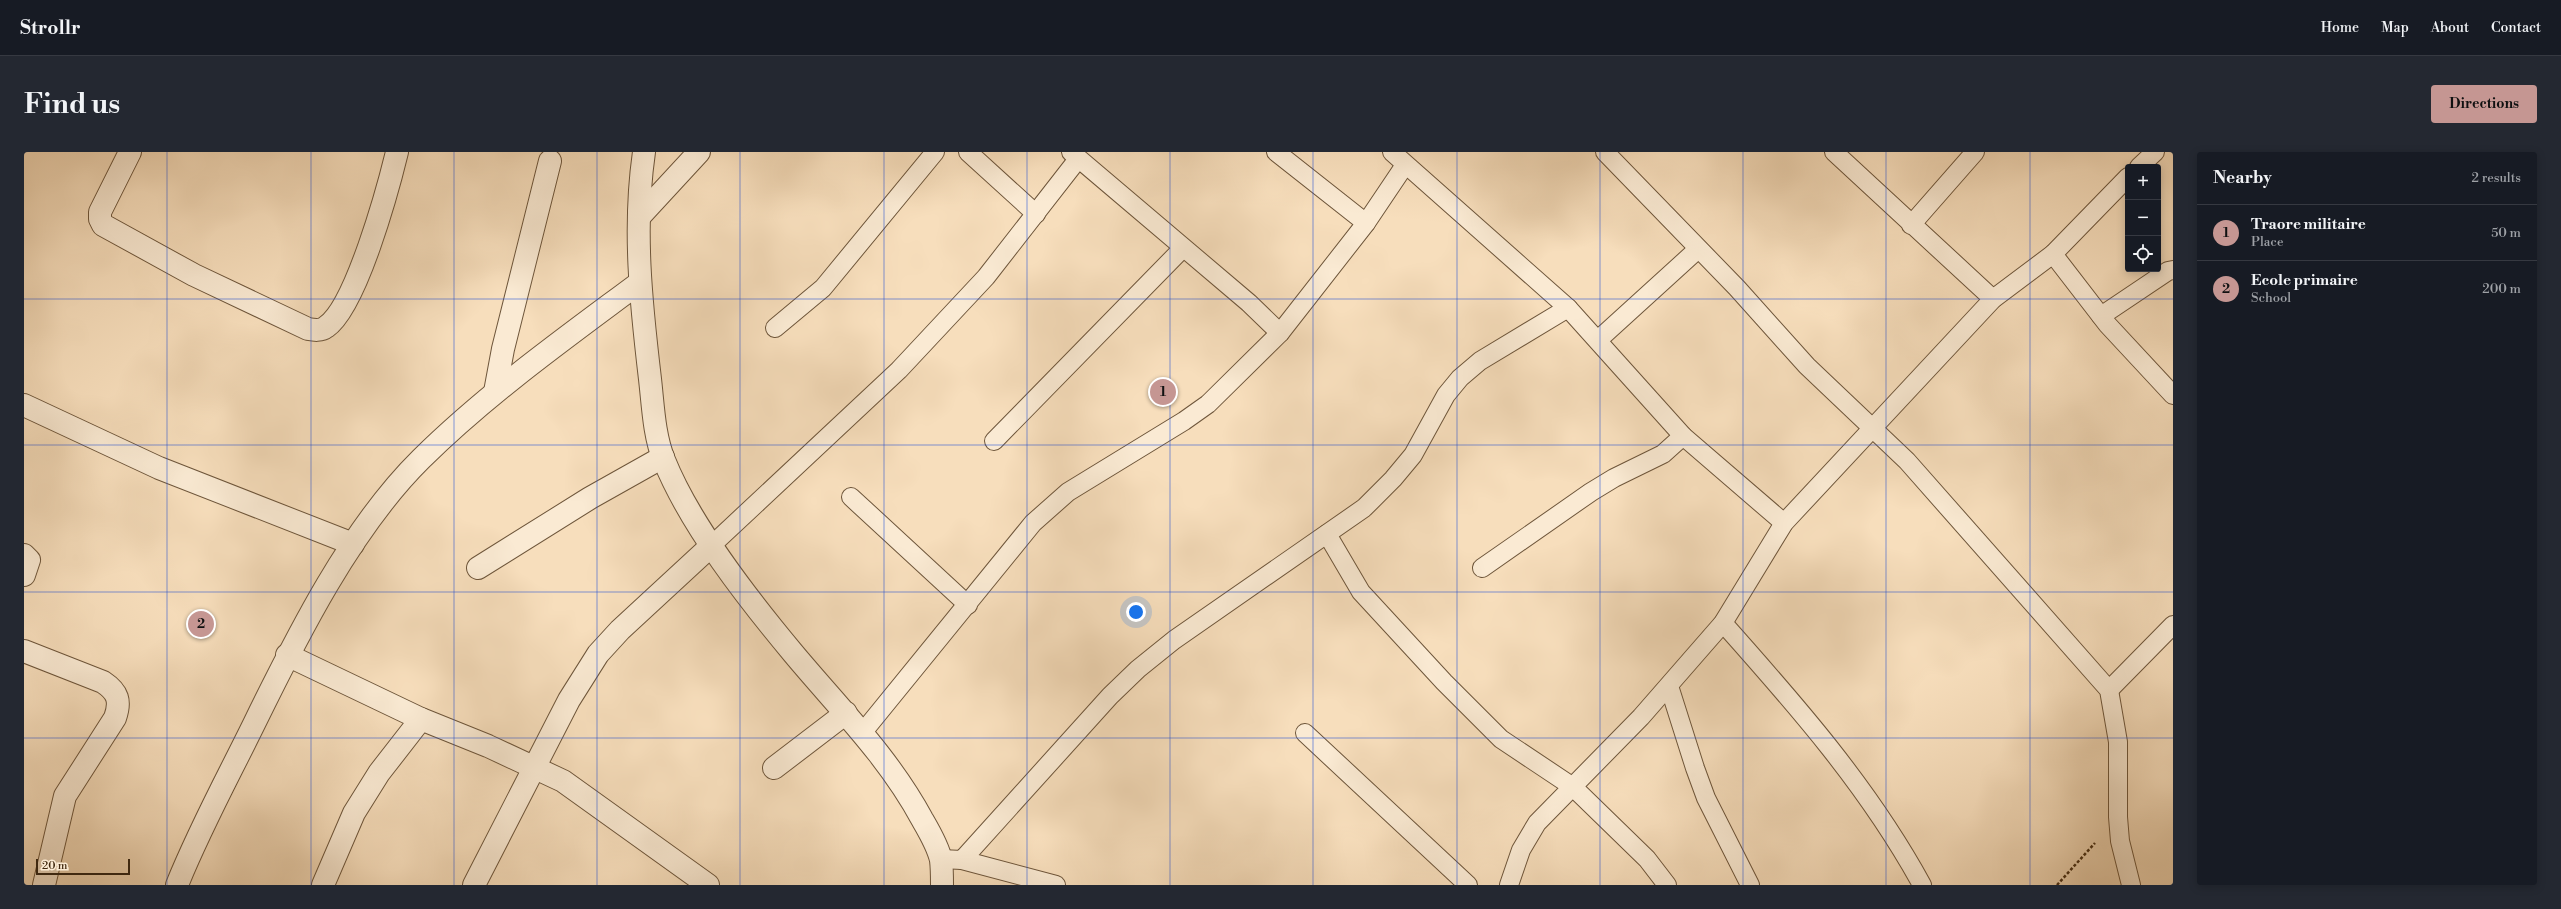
<!DOCTYPE html>
<meta charset="utf-8">
<style>
:root{--surface:#171b24;--page:#242831;--text:#f1f3f6;--muted:#9ea1a6;--line:#363941;--accent:#c59692}
body{margin:0;font-family:"Libre Bodoni",serif;background:var(--page);color:var(--text)}
.controls{position:absolute;right:12px;top:12px;display:grid;overflow:hidden;border-radius:4px;box-shadow:0 2px 10px #0003}
.controls button{width:36px;height:36px;display:grid;place-items:center;padding:0;border:0;border-bottom:1px solid var(--line);background:var(--surface);color:var(--text);font:20px sans-serif}
.scale{position:absolute;left:12px;bottom:10px;width:94px;box-sizing:border-box;padding-left:4px;border:2px solid #412910;border-top:0;font-size:11px;line-height:14px;white-space:nowrap;color:#412910;-webkit-text-stroke:3px #faead3;paint-order:stroke}
.you{position:absolute;left:1112px;top:460px;width:14px;height:14px;margin:-10px;border:3px solid #fff;border-radius:50%;background:#1a73e8;box-shadow:0 0 0 6px #1a73e833}
.badge{display:grid;place-items:center;width:26px;height:26px;border-radius:50%;background:var(--accent);color:#111;font-size:13px;font-weight:700}
.pin{position:absolute;translate:-50% -50%;border:2px solid #fff;box-shadow:0 1px 4px #0006}
.list{margin:0;padding:0;list-style:none}
h2{display:flex;justify-content:space-between;align-items:center;height:52px;margin:0;padding:0 16px;font-size:17px}
h2 small{font-size:13px;font-weight:400;color:var(--muted)}
.list li{display:grid;grid-template-columns:26px 1fr auto;gap:12px;align-items:center;box-sizing:border-box;height:56px;padding:0 16px;border-top:1px solid var(--line)}
.list b{display:block;font-size:15px;white-space:nowrap}
.list p{margin:0;font-size:13px;white-space:nowrap;color:var(--muted)}
.list em{font-size:13px;font-style:normal;color:var(--muted)}
.icon{flex:none;width:22px;height:22px;fill:none;stroke:currentColor;stroke-width:2;stroke-linecap:round;stroke-linejoin:round}
.map{position:relative;flex:none;width:2149px;height:733px;overflow:hidden;border-radius:4px}
header{display:flex;align-items:center;gap:24px;box-sizing:border-box;height:56px;padding:0 20px;background:var(--surface);border-bottom:1px solid var(--line)}
header strong{font-size:19px}
nav{display:flex;gap:22px;margin-inline-start:auto;font-size:14px}
.intro{display:flex;align-items:center;justify-content:space-between;box-sizing:border-box;height:96px;padding:0 24px}
h1{margin:0;font-size:28px}
.button{padding:10px 18px;border-radius:4px;background:var(--accent);color:#111;font-size:14px;font-weight:700}
main{display:flex;gap:24px;padding:0 24px}
aside{flex:1;background:var(--surface);border-radius:4px;box-shadow:0 2px 10px #0003}
.map>svg:first-child{display:block}
.lines{fill:none;stroke-linecap:round;stroke-linejoin:round}
.lane-casing{stroke:#6e563b;stroke-width:20}
.street-casing{stroke:#6e563b;stroke-width:24}
.path{stroke:#412910;stroke-width:2.5;stroke-dasharray:3 2;stroke-linecap:butt}
.lane{stroke:#faead3;stroke-width:18}
.street{stroke:#faead3;stroke-width:22}
.grid{fill:none;stroke:#1d4ed8;stroke-width:1;stroke-opacity:0.55}
</style>
<header>
<strong>Strollr</strong>
<nav><a>Home</a><a>Map</a><a>About</a><a>Contact</a></nav>
</header>
<div class="intro"><h1>Find us</h1><a class="button">Directions</a></div>
<main>
<div class="map">
<svg width="2149" height="733" viewBox="0 0 2149 733">
<rect width="100%" height="100%" fill="#f7debc"/>
<filter id="stains"><feTurbulence type="fractalNoise" baseFrequency=".005" numOctaves="4"/><feColorMatrix values="0 0 0 0 .2 0 0 0 0 .09 0 0 0 0 .02 0 0 0 .5 -.17"/></filter>
<radialGradient id="worn" r=".72"><stop offset=".6" stop-color="#630" stop-opacity="0"/><stop offset="1" stop-color="#630" stop-opacity=".3"/></radialGradient>
<g class="lines">
<g class="lane-casing">
<g id="lane">
<polyline points="944,0 1012,62"/>
<polyline points="1047,0 1225,151 1256,181"/>
<polyline points="1252,0 1342,71"/>
<polyline points="1368,0 1544,156 1659,284 1760,371"/>
<polyline points="1581,0 1713,136 1783,214 1883,309 2085,538 2094,590 2094,665 2096,689 2107,733"/>
<polyline points="1810,0 1969,147"/>
<polyline points="2115,15 2131,0"/>
<polyline points="1887,73 1951,0"/>
<polyline points="2029,102 2083,172 2149,243"/>
<polyline points="2077,164 2144,119 2149,118"/>
<polyline points="751,176 799,136 911,0"/>
<polyline points="1574,188 1674,97"/>
<polyline points="970,289 1159,96"/>
<polyline points="827,345 944,453"/>
<polyline points="1303,382 1337,440 1420,530 1477,587 1549,635 1623,707 1643,733"/>
<polyline points="688,393 875,218 962,125 1054,7"/>
<polyline points="1458,416 1567,340 1590,326 1639,302 1659,284"/>
<path d="M1699,471c74,83 146,165 199,262"/>
<polyline points="1645,534 1671,616 1682,646 1726,733"/>
<polyline points="2085,538 2149,473"/>
<polyline points="839,580 1009,371 1044,340 1160,269 1184,252 1256,181 1342,71 1381,13"/>
<polyline points="1281,581 1444,733"/>
<polyline points="917,707 938,708 1086,544 1114,517 1150,488 1340,356 1369,327 1389,303 1422,243 1436,226 1456,209 1544,156"/>
<polyline points="938,708 1032,733"/>
<polyline points="1485,733 1497,698 1513,671 1617,565 1699,471 1760,371 1969,147 2029,102 2104,25"/>
</g>
</g>
<g class="street-casing">
<g id="street">
<path d="M106,0l-30,60v7l3,6 91,50 114,54c6,1 13,2 18,-2 30,-20 62,-138 71,-175"/>
<path d="M620,0c-11,76 -3,151 6,227 3,26 4,57 14,81 26,65 84,139 129,193 45,54 95,103 129,166 7,12 16,27 19,41 1,8 1,17 1,25"/>
<polyline points="615,65 675,0"/>
<polyline points="471,240 479,197 526,9"/>
<polyline points="0,253 135,316 329,392"/>
<polyline points="0,403 5,408 0,423"/>
<polyline points="454,416 566,346 639,305"/>
<path d="M0,499l79,31c15,10 18,19 12,36l-50,78 -21,89"/>
<polyline points="263,503 397,567 464,594 539,629 684,733"/>
<polyline points="750,616 822,561"/>
<path d="M153,733c22,-55 51,-108 77,-161 43,-88 97,-196 167,-265 67,-66 143,-120 218,-176"/>
<polyline points="299,733 330,661 355,621 397,567"/>
<polyline points="450,733 545,548 574,502 596,478 688,393"/>
</g>
</g>
<polyline class="path" points="2033,733 2071,691"/>
<use href="#lane" class="lane"/>
<use href="#street" class="street"/>
</g>
<path class="grid" d="M143,0v733M287,0v733M430,0v733M573,0v733M716,0v733M860,0v733M1003,0v733M1146,0v733M1289,0v733M1433,0v733M1576,0v733M1719,0v733M1862,0v733M2006,0v733M0,147h2149M0,293h2149M0,440h2149M0,586h2149"/>
<rect width="100%" height="100%" filter="url(#stains)"/>
<rect width="100%" height="100%" fill="url(#worn)"/>
</svg>
<div class="controls">
<button>+</button>
<button>−</button>
<button><svg class="icon" aria-label="locate" viewBox="0 0 24 24"><circle cx="12" cy="12" r="6"/><path d="M12 2v4M12 18v4M2 12h4M18 12h4"/></svg></button>
</div>
<div class="scale">20 m</div>
<div class="you"></div>
<div class="pin badge" style="left:1139px;top:240px">1</div>
<div class="pin badge" style="left:177px;top:472px">2</div>
</div>
<aside>
<h2>Nearby<small>2 results</small></h2>
<ul class="list">
<li><span class="badge">1</span><div><b>Traore militaire</b><p>Place</p></div><em>50 m</em></li>
<li><span class="badge">2</span><div><b>Ecole primaire</b><p>School</p></div><em>200 m</em></li>
</ul>
</aside>
</main>
